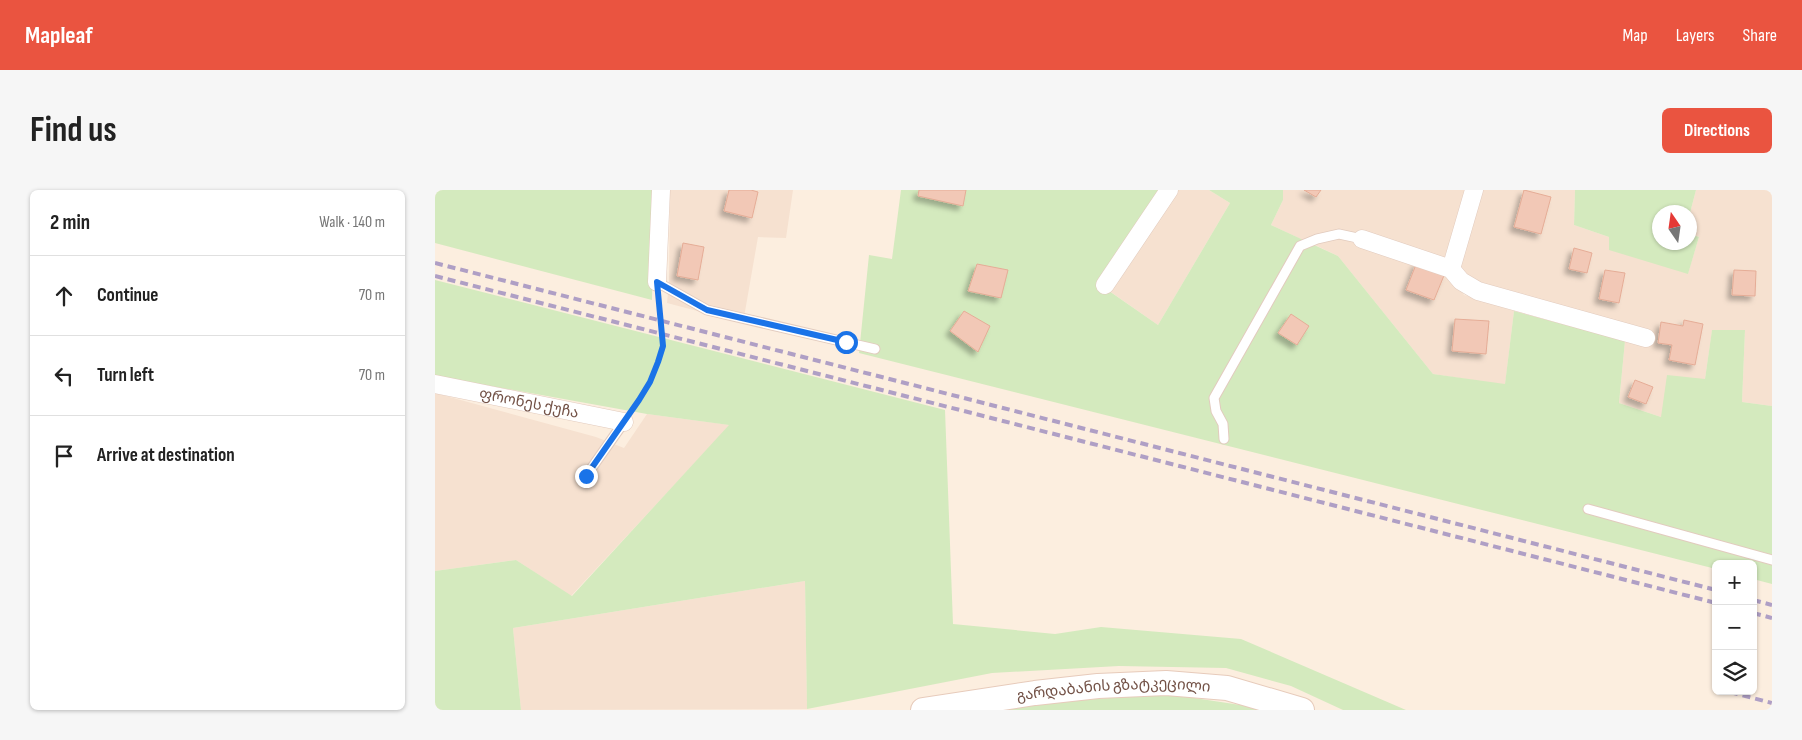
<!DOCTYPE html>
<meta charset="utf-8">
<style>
:root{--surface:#fff;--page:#f6f6f6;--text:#222;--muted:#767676;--line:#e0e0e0;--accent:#ea5440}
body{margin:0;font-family:"Sofia Sans Condensed","Noto Sans Georgian",sans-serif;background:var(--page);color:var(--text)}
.controls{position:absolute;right:15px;bottom:15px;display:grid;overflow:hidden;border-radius:8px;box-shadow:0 1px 4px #0004}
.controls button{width:45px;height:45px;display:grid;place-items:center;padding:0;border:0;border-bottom:1px solid var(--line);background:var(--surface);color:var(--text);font:25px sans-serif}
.compass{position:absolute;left:1217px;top:15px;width:45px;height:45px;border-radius:50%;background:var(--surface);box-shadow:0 1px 4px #0004;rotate:347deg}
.stop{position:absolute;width:15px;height:15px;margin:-11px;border:4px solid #1a73e8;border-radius:50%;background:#fff}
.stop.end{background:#1a73e8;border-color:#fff;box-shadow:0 1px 5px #0008}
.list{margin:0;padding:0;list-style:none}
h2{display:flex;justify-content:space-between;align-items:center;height:65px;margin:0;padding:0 20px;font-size:21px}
h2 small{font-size:16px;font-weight:400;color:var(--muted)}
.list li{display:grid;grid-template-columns:32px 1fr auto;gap:15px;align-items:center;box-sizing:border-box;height:80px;padding:0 20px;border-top:1px solid var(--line)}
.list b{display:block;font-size:19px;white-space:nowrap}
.list em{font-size:16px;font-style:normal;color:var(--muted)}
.icon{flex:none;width:28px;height:28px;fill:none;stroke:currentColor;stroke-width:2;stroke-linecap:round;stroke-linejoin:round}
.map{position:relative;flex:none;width:1337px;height:520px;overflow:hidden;border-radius:8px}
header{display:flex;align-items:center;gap:30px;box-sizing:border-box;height:70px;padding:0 25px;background:var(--accent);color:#fff}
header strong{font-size:24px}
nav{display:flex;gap:28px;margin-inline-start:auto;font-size:18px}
.intro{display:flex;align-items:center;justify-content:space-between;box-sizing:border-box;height:120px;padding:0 30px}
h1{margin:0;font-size:35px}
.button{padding:12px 22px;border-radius:8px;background:var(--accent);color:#fff;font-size:18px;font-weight:700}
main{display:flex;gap:30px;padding:0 30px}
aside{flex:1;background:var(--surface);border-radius:8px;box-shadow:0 1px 4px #0004}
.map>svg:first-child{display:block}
.residential{fill:#f6e1d0}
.green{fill:#d4eabe}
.building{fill:#f2c8b6;stroke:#e5ac96;filter:url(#shadow)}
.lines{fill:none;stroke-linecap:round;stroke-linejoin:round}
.service-casing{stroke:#e2cbbe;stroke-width:11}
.minor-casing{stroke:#e2cbbe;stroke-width:19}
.secondary-casing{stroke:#e7cbbb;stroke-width:26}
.path{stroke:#d7ab9a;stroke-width:3;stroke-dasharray:1 4;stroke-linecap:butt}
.service{stroke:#fff;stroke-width:9}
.minor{stroke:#fff;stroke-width:18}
.secondary{stroke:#fff;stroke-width:24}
.rail{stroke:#af9fc5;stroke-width:4;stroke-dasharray:8 5;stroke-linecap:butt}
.route{stroke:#1a73e8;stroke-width:6}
.labels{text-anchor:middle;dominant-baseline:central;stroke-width:4;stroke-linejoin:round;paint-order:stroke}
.street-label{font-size:15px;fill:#735247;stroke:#fff2e5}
</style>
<header>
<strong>Mapleaf</strong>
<nav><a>Map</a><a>Layers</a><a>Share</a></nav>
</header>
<div class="intro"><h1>Find us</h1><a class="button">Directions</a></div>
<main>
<aside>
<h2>2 min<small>Walk · 140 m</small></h2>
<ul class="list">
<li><svg class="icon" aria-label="ahead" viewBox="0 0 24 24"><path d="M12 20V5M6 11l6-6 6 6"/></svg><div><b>Continue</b></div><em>70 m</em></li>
<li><svg class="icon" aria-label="left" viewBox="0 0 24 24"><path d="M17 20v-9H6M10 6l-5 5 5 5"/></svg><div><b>Turn left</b></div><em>70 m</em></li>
<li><svg class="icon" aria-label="arrive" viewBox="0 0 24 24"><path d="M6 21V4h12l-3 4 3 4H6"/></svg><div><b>Arrive at destination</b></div></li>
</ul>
</aside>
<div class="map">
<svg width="1337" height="520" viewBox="0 0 1337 520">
<defs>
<filter id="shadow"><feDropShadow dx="-4.5" dy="4.5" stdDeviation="2.5" flood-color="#0004"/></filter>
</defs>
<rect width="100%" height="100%" fill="#fceedf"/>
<g class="residential">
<polygon points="235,0 358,0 351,48 323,47 308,133 232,113 234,93"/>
<polygon points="741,0 774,0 795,13 723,135 673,100"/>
<polygon points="848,0 1031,0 1010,71 927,45 881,46 868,50 836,35 848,10"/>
<polygon points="1047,0 1140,0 1139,35 1174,47 1253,83 1264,47 1255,44 1255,23 1261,0 1337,0 1337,216 1307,212 1310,140 1277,141 1270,189 1226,227 1184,213 1190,151 1033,89 1024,77"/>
<polygon points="903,48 1012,82 1029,105 1079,121 1070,195 998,184 903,66 878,54"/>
<polygon points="0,203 161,247 189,258 212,224 295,235 136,406 81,370 0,381"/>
<polygon points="370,391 372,519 86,520 78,438"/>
</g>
<g class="green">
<polygon points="0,0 219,0 217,110 0,53"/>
<polygon points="466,0 727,0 664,94 723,135 795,13 774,0 848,0 848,10 836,35 903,66 998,184 1070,194 1079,121 1190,151 1184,213 1226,227 1232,185 1270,189 1277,140 1310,140 1307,212 1337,216 1337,394 1318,389 1318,374 1281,374 1281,379 424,163 434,65 457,69"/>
<polygon points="1140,0 1261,0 1255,23 1224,22 1224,52 1254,52 1255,44 1264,47 1253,84 1174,60 1174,47 1139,35"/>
<polygon points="0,90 510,220 518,434 620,444 666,437 806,449 971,520 908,520 856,496 791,478 684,476 557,483 372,519 370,391 78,438 86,520 0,520 0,381 81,370 137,406 294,235 212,224 0,186"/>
<polygon points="733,504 812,516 824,520 563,520 618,512"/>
</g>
<g class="building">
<polygon points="294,0 316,0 323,2 317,28 289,21"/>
<polygon points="484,0 531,0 528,16 483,6"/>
<polygon points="869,0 886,0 881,7"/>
<polygon points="1089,0 1116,7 1106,44 1079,37"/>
<polygon points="248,53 269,57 263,90 242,86"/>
<polygon points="1139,58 1157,63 1152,83 1134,79"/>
<polygon points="982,72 1010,83 999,110 971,100"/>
<polygon points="542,74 573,80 566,108 533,101"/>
<polygon points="1170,80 1190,83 1184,113 1164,109"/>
<polygon points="1299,80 1321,81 1320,106 1297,105"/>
<polygon points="529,121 555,136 543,162 515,141"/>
<polygon points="856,124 874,136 862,155 843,143"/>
<polygon points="1020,129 1054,131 1051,164 1017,161"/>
<polygon points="1249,130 1268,134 1260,175 1234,170 1237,155 1223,153 1226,132 1248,136"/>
<polygon points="1200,190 1218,197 1211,214 1193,207"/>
</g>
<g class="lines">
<g class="service-casing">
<g id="service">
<polyline points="222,92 272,120 440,159"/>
<polyline points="789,249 788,234 781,221 779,208 865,56 882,49 904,44 927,49"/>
<polyline points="151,286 189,232"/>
<polyline points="1153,319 1337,370"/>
</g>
</g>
<g class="minor-casing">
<g id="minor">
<polyline points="927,49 1016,79 1026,91 1043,101 1211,148"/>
<polyline points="1016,79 1039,0"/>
<polyline points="222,92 226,0"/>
<polyline points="670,95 734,0"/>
<path id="s1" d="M0,194l189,38"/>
</g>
</g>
<g class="secondary-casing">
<g id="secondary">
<path id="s2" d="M488,520l112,-17 63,-7 68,-3 61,5 75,22"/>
</g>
</g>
<polyline class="path" points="200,217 215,192 228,156 224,110"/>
<use href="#service" class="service"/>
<use href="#minor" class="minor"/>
<use href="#secondary" class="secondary"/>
<g class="rail">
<polyline points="0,73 1281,400"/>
<polyline points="0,86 1281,413"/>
<polyline points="1318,410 1337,415"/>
<polyline points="1318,423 1337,428"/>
<polyline points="1295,502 1337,513"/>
</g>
</g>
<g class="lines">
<polyline class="route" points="151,286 204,210 215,192 223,172 228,156 222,92 272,120 411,152"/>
</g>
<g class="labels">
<g class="street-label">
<text stroke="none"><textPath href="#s1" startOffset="96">ფრონეს ქუჩა</textPath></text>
<text stroke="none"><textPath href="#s2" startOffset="192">გარდაბანის გზატკეცილი</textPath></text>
</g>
</g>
</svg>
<div class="controls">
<button>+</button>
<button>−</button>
<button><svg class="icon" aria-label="layers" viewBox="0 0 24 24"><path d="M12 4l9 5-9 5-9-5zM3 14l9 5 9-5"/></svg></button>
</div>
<svg class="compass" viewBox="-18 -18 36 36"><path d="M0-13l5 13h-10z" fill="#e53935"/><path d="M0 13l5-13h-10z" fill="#767676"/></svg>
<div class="stop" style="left:411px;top:152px"></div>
<div class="stop end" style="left:151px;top:286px"></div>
</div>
</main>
